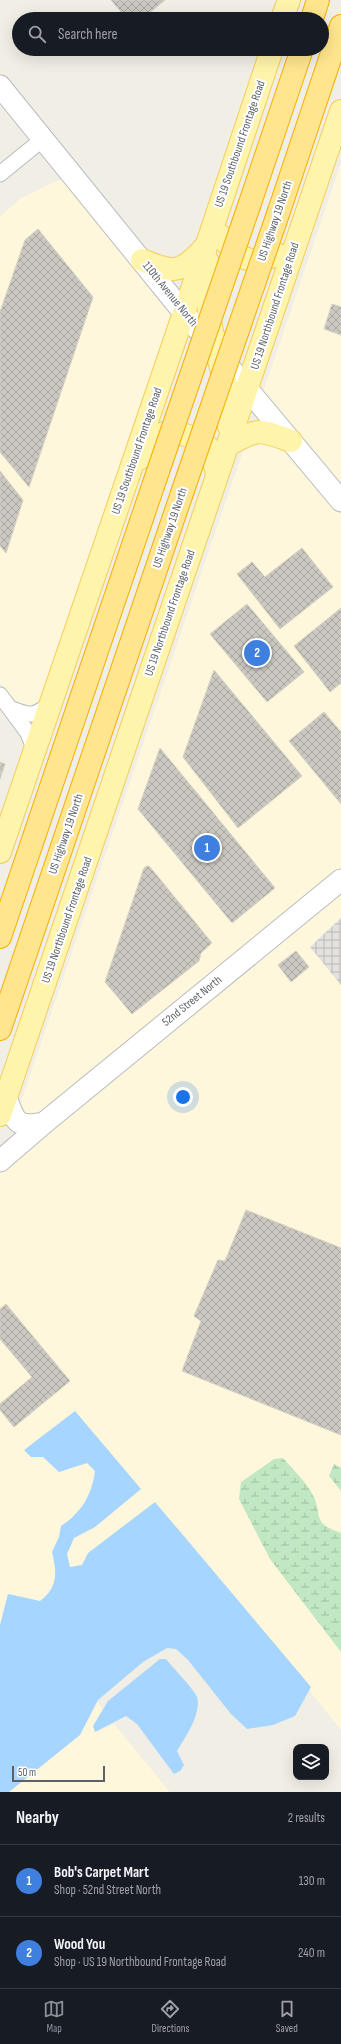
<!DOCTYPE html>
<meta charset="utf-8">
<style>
:root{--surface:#171b24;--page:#242831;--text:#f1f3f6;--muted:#9ea1a6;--line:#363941;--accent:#8c9099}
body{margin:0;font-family:"Sofia Sans Condensed",sans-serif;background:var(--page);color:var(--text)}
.controls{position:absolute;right:12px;bottom:12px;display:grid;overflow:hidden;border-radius:8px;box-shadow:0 4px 16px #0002}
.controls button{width:36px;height:36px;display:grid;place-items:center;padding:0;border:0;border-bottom:1px solid var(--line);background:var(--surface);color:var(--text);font:20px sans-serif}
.scale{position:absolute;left:12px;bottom:10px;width:93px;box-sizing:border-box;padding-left:4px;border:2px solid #5d6166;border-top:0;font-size:11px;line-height:14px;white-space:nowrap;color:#5d6166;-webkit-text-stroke:3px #fff;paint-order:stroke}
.you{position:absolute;left:183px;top:1097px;width:14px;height:14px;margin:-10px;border:3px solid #fff;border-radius:50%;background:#1a73e8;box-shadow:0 0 0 6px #1a73e833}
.badge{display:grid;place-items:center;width:26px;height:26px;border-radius:50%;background:var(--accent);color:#fff;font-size:13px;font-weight:700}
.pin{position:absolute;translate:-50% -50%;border:2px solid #fff;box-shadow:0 1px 4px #0006}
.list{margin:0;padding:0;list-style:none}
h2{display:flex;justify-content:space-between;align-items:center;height:52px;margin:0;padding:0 16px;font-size:17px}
h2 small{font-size:13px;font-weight:400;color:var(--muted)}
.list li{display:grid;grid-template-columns:26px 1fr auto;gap:12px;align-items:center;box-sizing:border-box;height:72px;padding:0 16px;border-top:1px solid var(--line)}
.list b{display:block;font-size:15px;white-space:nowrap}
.list p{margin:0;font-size:13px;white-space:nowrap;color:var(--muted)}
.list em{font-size:13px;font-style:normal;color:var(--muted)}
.icon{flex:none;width:22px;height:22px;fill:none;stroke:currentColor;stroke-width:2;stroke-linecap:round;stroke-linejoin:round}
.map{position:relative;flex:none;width:341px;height:1792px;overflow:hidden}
.search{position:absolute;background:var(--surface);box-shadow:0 4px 16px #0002;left:12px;right:12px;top:12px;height:44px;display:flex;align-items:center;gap:10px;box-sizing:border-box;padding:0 14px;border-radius:22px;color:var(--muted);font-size:15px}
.sheet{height:196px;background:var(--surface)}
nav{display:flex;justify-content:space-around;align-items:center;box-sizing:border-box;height:56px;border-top:1px solid var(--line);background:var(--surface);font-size:11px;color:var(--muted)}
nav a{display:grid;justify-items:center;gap:2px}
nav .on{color:var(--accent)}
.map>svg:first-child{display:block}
.commercial{fill:#fff7db}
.industrial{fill:url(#industrial-grid)}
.wetland{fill:url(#wetland-marsh)}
.water{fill:#a6d6ff}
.building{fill:url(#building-cross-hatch);stroke:#d5d0c3}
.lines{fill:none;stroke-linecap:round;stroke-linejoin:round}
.street-casing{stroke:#b8bbbf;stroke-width:17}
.secondary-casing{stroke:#b9bcc1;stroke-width:23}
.primary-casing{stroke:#f5ce59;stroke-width:24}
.highway-casing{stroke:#f5af00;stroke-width:24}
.street{stroke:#fff;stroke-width:15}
.secondary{stroke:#fff;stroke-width:21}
.primary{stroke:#fff4ab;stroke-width:22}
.highway{stroke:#ffe58d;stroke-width:22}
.highway-bridge-casing{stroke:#f5af00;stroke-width:24;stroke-linecap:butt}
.highway-bridge{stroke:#ffe58d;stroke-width:22}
.labels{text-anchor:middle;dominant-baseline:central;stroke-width:4;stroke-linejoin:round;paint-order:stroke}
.street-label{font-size:12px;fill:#5d6166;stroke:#fff}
</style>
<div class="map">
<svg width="341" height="1792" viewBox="0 0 341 1792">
<defs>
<pattern id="industrial-grid" width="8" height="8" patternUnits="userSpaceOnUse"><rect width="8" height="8" fill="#e3e1dd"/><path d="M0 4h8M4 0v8" fill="none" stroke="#bbbab7"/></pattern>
<pattern id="wetland-marsh" width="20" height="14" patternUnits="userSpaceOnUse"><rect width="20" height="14" fill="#c1e8c2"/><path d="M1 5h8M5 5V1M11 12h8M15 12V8" fill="none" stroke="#a0bfa1"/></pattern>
<pattern id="building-cross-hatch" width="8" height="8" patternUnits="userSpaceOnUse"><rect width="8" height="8" fill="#cbc8c2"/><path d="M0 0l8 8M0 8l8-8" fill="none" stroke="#a8a6a1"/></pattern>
</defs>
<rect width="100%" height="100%" fill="#f0eee5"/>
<g class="commercial">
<polygon points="341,163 341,490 262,395"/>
<polygon points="65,177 177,315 46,699 37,706 29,708 17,704 0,683 0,216 21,198"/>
<polygon points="252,439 287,447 341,512 341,871 41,1117 29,1119 18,1110 246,442"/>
<polygon points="341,888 341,918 310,947 341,985 341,1468 334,1464 329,1476 341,1491 341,1533 325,1527 318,1516 313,1497 299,1475 239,1499 270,1559 341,1652 341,1730 309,1690 311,1687 178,1528 89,1553 82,1565 70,1567 67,1554 74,1538 95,1527 141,1489 75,1411 31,1457 43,1457 59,1472 87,1463 95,1471 94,1482 83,1507 72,1519 61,1526 59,1537 52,1552 55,1566 56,1580 48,1595 40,1601 8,1594 0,1625 0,1170"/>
<polygon points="97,1702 103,1709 93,1726 96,1732 114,1724 170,1792 9,1792 80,1735"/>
</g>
<polygon class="industrial" points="341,918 341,985 310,947"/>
<g class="wetland">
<path d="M283,1458c10,12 24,24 31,39 9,23 -2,25 27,36v119l-71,-93 -31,-60 2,-17 33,-23z"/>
<polygon points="334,1464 341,1468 341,1491 329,1476"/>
</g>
<g class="water">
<path d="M75,1411l66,78 -46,38 -21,11 -7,16 3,13 12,-2 6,-12 67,-51 156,185 -16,29 -22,9 -26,4 -16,-15 -43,-54 -12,-11 -9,-1 -24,14 -45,38 -18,35 -71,57h-9v-167l8,-31 32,7c18,-13 17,-29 12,-49l7,-15 2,-11c20,-13 31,-31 34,-55l-8,-8 -28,9 -16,-15h-12l-7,-7z"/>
<path d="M160,1659h6c6,8 28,30 31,38 5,16 -12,41 -20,54l7,14 -4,6 -6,3 -37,-50 -11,-8 -31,16 -2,-6 15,-25z"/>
</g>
<g class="building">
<polygon points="111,0 165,0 142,19 127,19"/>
<polygon points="38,229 93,297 29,487 0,452 0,312 25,240"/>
<polygon points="332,304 341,307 341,335 324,329"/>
<polygon points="0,471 23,500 6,553 0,546"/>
<polygon points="302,548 333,587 280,629 237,574 252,562 265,577"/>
<polygon points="247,604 304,672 267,702 210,634"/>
<polygon points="341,608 341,683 330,692 294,646"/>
<polygon points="214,670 302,776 238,828 183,757"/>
<polygon points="324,712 341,732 341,804 289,741"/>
<polygon points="160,748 275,888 232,923 138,809"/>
<polygon points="0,762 5,764 0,779"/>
<polygon points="147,866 150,867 212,943 201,953 199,961 132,1014 105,982 144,868"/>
<polygon points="296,951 309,967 291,982 278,965"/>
<polygon points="246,1210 341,1248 341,1435 182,1371 201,1321 194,1316 218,1260 225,1261"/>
<polygon points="6,1304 70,1381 14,1427 0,1410 0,1404 32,1377 0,1339 0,1309"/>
</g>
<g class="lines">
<g class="street-casing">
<g id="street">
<polyline points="0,174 43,139"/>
<polyline points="0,695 28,733 35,751"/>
<path d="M12,709c20,8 22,7 40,-6"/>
</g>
</g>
<g class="secondary-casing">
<g id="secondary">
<polyline points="0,86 184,313 341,501"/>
<path d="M6,1097c9,25 10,31 38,26"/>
<polyline points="0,1161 44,1123 341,880"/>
</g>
</g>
<g class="primary-casing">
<g id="primary">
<polyline points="282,19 289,0"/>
<path d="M221,236c16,22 31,32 56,18"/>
<path d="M142,260c32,14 40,13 63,-13"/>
<polyline points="207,260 209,316 216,350 231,402 229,427"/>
<path d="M228,445c31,-17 30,-16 63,-4"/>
<path d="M139,459c5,-8 11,-19 20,-24 13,-7 43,3 51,15 4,6 5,17 7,24"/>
<polyline points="0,852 184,313 272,49"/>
<polyline points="0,1115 341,111"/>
</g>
</g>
<g class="highway-casing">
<g id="highway">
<polyline points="312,19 318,0"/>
<polyline points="250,203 302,49"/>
<polyline points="279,211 341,26"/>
<polyline points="0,937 153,486"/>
<polyline points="0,1029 181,496"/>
</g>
</g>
<use href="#street" class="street"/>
<use href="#secondary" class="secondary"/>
<use href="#primary" class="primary"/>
<use href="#highway" class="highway"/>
<g class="highway-bridge-casing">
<g id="highway-bridge">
<polyline points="153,486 250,203"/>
<polyline points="181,496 279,211"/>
</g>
</g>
<use href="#highway-bridge" class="highway-bridge"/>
</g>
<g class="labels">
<g class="street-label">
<text transform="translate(240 144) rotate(-71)">US 19 Southbound Frontage Road</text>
<text transform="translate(275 221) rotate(-71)">US Highway 19 North</text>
<text transform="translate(170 294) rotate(51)">110th Avenue North</text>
<text transform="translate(275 306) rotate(-72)">US 19 Northbound Frontage Road</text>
<text transform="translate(137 451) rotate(-71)">US 19 Southbound Frontage Road</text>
<text transform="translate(170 528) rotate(-71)">US Highway 19 North</text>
<text transform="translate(170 613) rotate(-71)">US 19 Northbound Frontage Road</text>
<text transform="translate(66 834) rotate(-71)">US Highway 19 North</text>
<text transform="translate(67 920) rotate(-71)">US 19 Northbound Frontage Road</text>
<text transform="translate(192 1001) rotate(-39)">52nd Street North</text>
</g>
</g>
</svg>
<div class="controls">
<button><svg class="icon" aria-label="layers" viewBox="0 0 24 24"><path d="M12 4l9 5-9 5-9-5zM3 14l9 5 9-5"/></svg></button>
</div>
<div class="scale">50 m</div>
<div class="you"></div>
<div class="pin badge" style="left:207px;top:848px;background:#3f7fe0">1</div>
<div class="pin badge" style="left:257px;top:653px;background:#3f7fe0">2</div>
<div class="search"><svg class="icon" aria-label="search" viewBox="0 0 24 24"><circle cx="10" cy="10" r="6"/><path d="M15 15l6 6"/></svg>Search here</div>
</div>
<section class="sheet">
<h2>Nearby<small>2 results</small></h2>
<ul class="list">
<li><span class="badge" style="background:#3f7fe0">1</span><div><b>Bob's Carpet Mart</b><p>Shop · 52nd Street North</p></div><em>130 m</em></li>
<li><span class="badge" style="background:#3f7fe0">2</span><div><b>Wood You</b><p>Shop · US 19 Northbound Frontage Road</p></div><em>240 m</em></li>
</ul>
</section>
<nav>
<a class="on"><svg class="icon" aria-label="map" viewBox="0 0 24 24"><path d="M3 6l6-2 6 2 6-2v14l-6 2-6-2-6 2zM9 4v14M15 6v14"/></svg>Map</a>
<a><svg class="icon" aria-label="directions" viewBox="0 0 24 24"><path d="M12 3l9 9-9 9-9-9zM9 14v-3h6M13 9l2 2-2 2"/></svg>Directions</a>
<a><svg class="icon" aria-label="saved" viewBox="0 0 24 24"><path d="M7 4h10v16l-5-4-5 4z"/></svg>Saved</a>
</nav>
